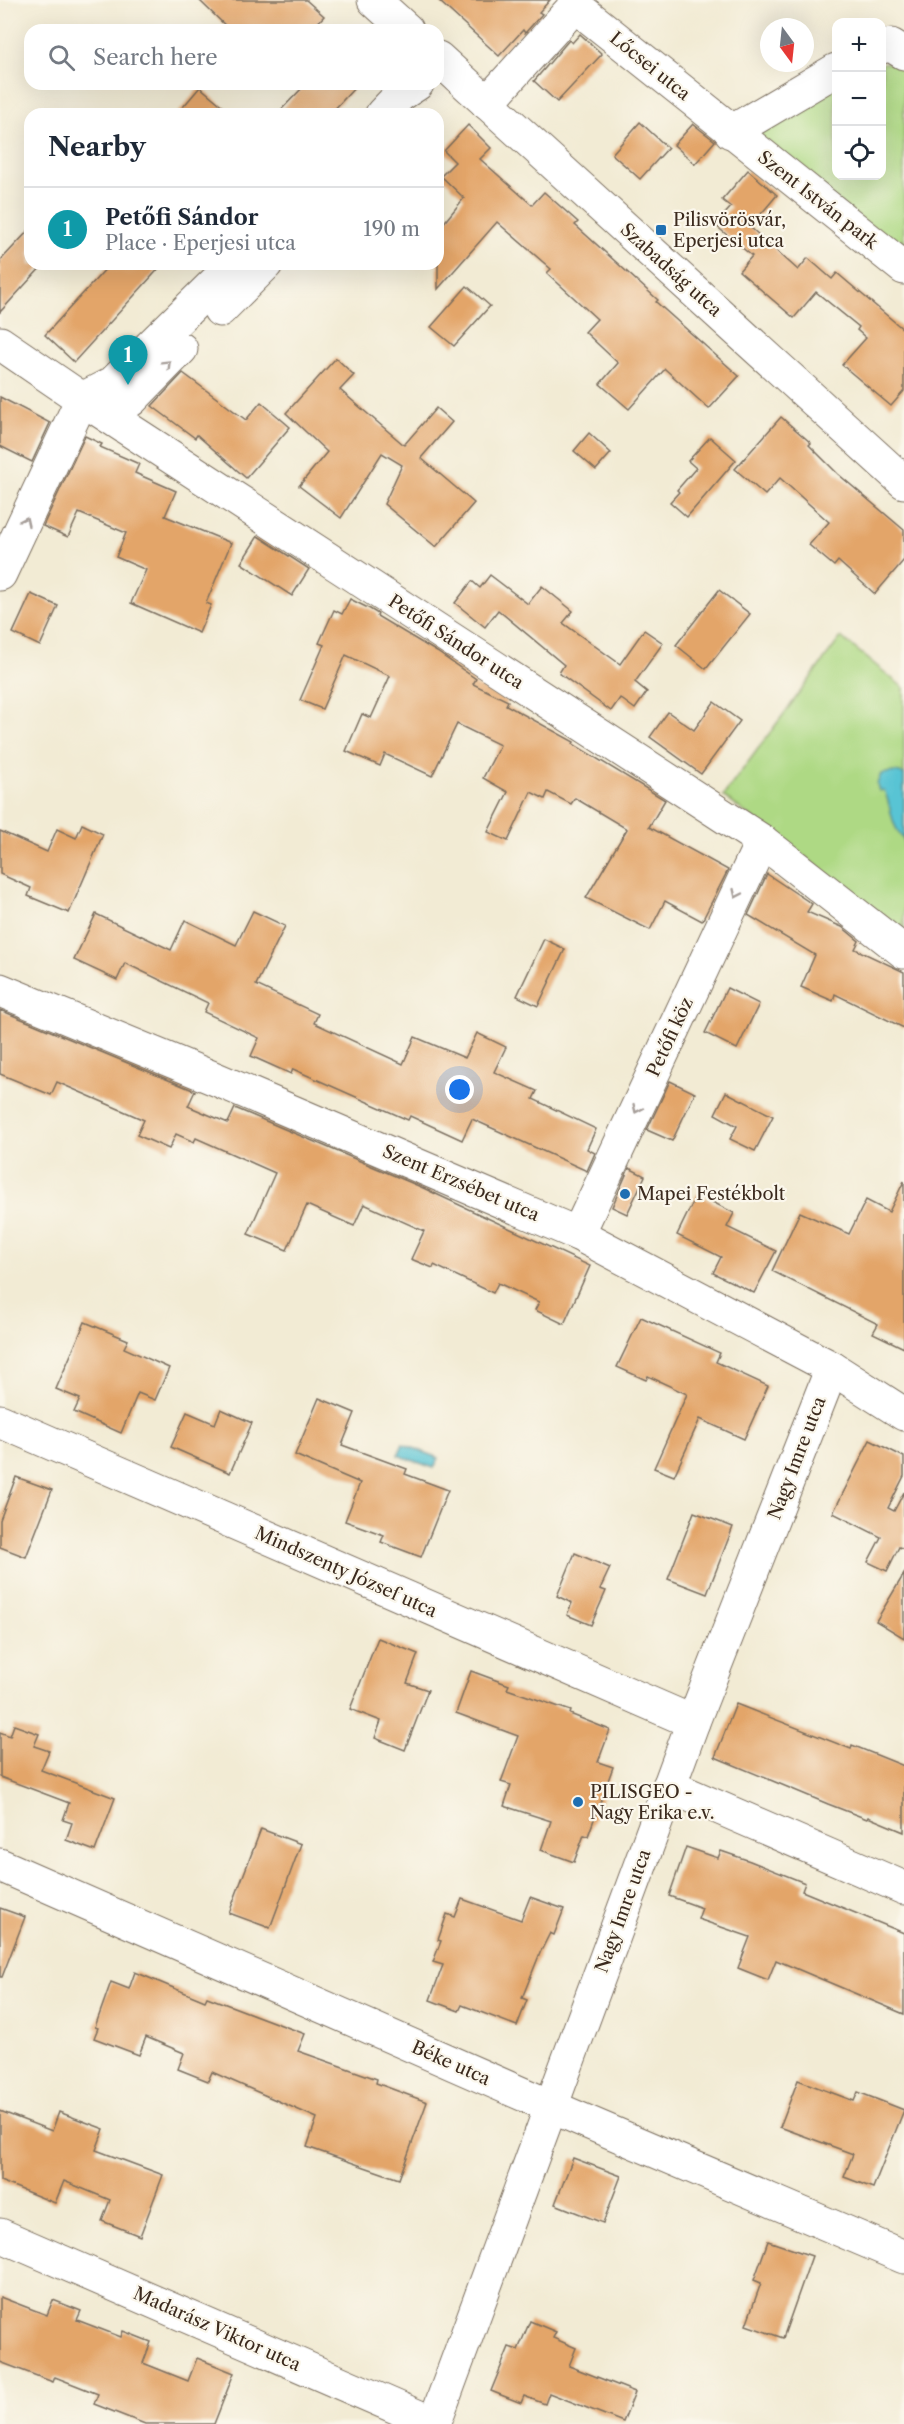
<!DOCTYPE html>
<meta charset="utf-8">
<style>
:root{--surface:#fff;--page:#f2f2f3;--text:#1f2937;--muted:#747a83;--line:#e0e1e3;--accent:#1f6fb2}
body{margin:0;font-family:"Libre Caslon Text",serif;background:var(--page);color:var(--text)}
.controls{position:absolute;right:18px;top:18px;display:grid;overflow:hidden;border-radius:12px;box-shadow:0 6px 24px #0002}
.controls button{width:54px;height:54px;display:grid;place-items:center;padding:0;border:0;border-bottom:2px solid var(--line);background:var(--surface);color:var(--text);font:30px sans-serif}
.compass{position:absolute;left:760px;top:18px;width:54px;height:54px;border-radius:50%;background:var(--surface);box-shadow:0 6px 24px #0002;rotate:165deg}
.you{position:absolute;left:460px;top:1090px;width:21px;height:21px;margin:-15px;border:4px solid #fff;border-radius:50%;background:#1a73e8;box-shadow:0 0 0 9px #1a73e833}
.badge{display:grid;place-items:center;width:39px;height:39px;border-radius:50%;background:var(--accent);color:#fff;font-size:20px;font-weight:700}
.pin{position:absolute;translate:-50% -50px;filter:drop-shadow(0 2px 3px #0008)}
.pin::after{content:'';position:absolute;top:32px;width:21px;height:18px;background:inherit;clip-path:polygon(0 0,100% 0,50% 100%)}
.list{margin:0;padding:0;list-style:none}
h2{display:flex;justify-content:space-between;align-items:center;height:78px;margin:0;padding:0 24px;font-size:26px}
h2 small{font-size:20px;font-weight:400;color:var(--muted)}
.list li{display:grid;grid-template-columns:39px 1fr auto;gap:18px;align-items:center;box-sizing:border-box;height:84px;padding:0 24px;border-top:2px solid var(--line)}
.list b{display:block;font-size:22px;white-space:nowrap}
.list p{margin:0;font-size:20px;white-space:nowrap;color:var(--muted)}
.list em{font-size:20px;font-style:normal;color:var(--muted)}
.icon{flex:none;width:33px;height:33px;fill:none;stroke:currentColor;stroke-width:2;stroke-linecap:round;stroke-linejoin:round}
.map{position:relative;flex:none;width:904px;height:2424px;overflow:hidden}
.search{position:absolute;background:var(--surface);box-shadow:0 6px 24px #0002;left:24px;top:24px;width:420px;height:66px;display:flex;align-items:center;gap:15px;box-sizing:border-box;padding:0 21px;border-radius:18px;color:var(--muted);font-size:22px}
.panel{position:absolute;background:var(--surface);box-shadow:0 6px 24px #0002;left:24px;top:108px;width:420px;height:162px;border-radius:18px}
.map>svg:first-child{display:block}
.green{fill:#aed984;stroke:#748251;stroke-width:1.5}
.water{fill:#59c4d4;stroke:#4a7779;stroke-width:1.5}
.building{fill:#e3a569}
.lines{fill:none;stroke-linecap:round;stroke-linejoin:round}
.minor-casing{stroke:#7b6e5e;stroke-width:35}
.minor{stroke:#fff;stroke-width:33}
.oneway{stroke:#a79f9a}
.poi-dot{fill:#1f6fb2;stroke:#fbf7ec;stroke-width:2}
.labels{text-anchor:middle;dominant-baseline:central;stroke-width:4.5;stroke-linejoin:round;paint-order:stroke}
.street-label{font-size:18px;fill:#3b2a1e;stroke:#fbf7ec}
.poi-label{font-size:18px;fill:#3b2a1e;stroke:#fbf7ec;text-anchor:start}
</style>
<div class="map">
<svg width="904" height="2424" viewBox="0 0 904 2424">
<rect width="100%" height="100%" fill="#fbf7ec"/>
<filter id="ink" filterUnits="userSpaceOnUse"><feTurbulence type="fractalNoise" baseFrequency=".0167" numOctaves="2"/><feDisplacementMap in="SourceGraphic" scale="12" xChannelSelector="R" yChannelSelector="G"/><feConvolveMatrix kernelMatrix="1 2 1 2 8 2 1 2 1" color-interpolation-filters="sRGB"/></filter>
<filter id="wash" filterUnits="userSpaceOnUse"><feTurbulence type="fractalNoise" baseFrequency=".008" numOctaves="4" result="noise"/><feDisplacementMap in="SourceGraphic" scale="24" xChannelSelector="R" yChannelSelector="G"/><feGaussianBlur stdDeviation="1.35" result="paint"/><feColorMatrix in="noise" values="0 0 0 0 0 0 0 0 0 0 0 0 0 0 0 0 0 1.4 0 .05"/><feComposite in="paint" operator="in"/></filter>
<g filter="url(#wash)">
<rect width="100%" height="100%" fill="#f2ebd4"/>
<g class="green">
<polygon points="895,62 904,67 904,254 753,136 836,86 836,176 882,176 882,63"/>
<polygon points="841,637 904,688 904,931 723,796"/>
</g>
<g class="water">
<path d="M895,772l9,2v66c-14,-15 -12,-33 -20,-50l-5,1 -2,-7 4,-10z"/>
<polygon points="403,1444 439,1458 434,1468 398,1455"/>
</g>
<g id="blocks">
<g class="building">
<polygon points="199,0 306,0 324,16 311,30 230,30"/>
<polygon points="438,0 550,0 539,12 542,14 525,33 523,30 499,56"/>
<polygon points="580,34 602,54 557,102 534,81 569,40 572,43"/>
<polygon points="306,84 358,84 330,114 277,114"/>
<polygon points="200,87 232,114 177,114"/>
<polygon points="640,122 668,148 640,179 612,154"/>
<polygon points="693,124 715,141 695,164 674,145"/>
<polygon points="468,125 491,148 480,159 532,205 544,192 578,222 575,225 658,300 656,302 739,376 709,409 665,369 629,409 600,384 618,363 585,332 597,319 547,273 551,269 497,222 438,289 438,230 464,198 441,176 455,162 444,151"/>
<polygon points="748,170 777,195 750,227 798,270 808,258 832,279 837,273 904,330 904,391 891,406 842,365 866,338 857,330 859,327 816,292 794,318 739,271 752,256 715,225 731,207 722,200"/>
<polygon points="30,229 30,264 44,264 0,312 0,261"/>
<polygon points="110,264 163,264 74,362 45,335"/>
<polygon points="467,286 490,306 454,346 431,327"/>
<polygon points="336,358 354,375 340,390 404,445 436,408 452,422 421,458 474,503 436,547 384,504 402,465 382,453 341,518 299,486 327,452 286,413"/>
<polygon points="183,373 246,420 261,402 290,427 246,478 197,435 195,438 152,406"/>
<polygon points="0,397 50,423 32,462 0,446"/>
<polygon points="781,417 811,443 809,445 838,474 904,530 904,560 875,594 838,561 834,566 809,545 829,522 780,478 765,495 735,469"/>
<polygon points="589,433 611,453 596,470 574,451"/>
<polygon points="85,436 102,444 100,447 139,464 135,473 176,491 165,516 231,543 206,603 211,605 199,633 131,603 146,570 116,557 126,533 79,513 68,537 43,526"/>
<polygon points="710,437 736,460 687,517 670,502 679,492 677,490 696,468 688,461"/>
<polygon points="258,536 309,569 292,596 241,563"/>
<polygon points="490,575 528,604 542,586 573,611 563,623 620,664 644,630 663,643 635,682 647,692 635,709 620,698 611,711 559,673 564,665 498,610 485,627 455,603 472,581 480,588"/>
<polygon points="719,590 750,614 706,669 676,645"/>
<polygon points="31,594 58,606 40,646 13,633"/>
<polygon points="350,599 370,609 378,614 377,616 437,652 476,679 473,684 508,701 506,705 574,742 573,744 665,800 649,827 728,870 702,921 665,901 650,930 586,898 627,829 575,798 571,804 548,792 545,799 531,792 508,841 488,832 508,792 483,778 500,745 457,724 432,776 385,754 380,766 346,751 362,714 371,718 390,676 346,655 322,709 300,700 324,645 319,643 334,610 342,614"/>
<polygon points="714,702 740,721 701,774 650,737 668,712 694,730"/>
<polygon points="82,824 103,834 69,913 28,896 31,888 0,874 0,831 47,852 57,829 76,838"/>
<polygon points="767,874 812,904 807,912 842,927 859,941 855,949 904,972 904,1028 835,994 833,1001 801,987 815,955 748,915"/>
<polygon points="253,911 285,926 256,985 318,1014 314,1023 403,1064 415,1037 465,1058 477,1033 506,1047 494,1072 537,1091 533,1099 596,1129 587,1149 595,1153 587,1171 472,1119 462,1140 410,1116 408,1120 293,1069 291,1074 251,1056 259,1038 204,1012 208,1003 125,963 117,980 74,960 96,914 171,950 185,920 236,945"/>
<polygon points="544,939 565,949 538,1006 517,996"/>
<polygon points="727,988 759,1004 737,1049 705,1033"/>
<polygon points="0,1010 195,1091 188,1106 228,1123 235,1108 421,1187 590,1266 564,1324 535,1310 539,1302 498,1283 493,1293 434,1265 433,1268 411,1259 424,1231 364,1204 354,1226 307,1205 287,1250 248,1234 275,1173 196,1138 194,1142 176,1134 169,1149 137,1135 144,1120 57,1082 51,1095 0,1074"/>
<polygon points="670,1081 695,1093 672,1141 647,1130"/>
<polygon points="726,1092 773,1116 755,1151 730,1139 737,1126 715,1114"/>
<polygon points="629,1168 645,1176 627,1214 612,1207"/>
<polygon points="904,1181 904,1348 873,1333 878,1324 772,1271 800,1212 849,1234 866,1200 889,1212"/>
<polygon points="697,1194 734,1213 727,1227 776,1251 754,1293 713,1273 721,1257 677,1235"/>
<polygon points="641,1317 720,1353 716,1362 768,1386 744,1439 700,1419 674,1476 654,1468 687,1394 648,1376 646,1380 617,1367"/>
<polygon points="85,1322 128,1340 124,1348 169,1368 155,1400 138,1393 121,1433 74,1412 80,1399 56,1389"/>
<polygon points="319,1398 355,1413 342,1445 407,1469 405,1474 448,1490 421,1557 381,1542 384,1535 345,1521 360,1483 295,1455"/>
<polygon points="221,1409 252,1423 230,1473 171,1447 187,1412 215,1424"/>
<polygon points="870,1440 904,1457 904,1476 888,1508 894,1511 904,1492 904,1549 899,1547 887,1571 868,1562 881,1537 833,1513"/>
<polygon points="16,1477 52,1490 26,1557 0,1547 0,1520"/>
<polygon points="694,1512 733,1527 707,1594 668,1579"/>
<polygon points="575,1553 610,1568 600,1589 606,1591 591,1625 567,1615 572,1603 557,1596"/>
<polygon points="904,1574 904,1638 876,1621"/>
<polygon points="378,1638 418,1654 407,1683 428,1690 405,1750 375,1738 381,1721 350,1709"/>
<polygon points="471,1671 509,1685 507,1689 571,1711 570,1714 610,1730 598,1762 613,1767 588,1836 584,1835 574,1862 541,1850 551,1821 504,1806 511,1785 501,1782 518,1736 456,1713"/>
<polygon points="736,1704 851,1749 852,1745 904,1766 904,1832 868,1817 867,1819 828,1804 715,1757"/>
<polygon points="14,1725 39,1734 34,1746 49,1751 41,1770 115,1798 95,1851 66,1840 72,1823 63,1820 69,1803 0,1777 0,1732 10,1736"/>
<polygon points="261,1829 301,1844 270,1928 229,1913"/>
<polygon points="686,1847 718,1858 721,1851 750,1861 805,1883 802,1891 904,1933 904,2014 776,1960 768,1980 738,1968 750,1937 698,1919 702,1908 669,1896"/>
<polygon points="530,1897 564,1909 554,1935 550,1933 540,1953 522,1998 527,2000 517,2026 462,2005 459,2011 430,2000 443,1965 433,1962 441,1941 438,1940 447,1914 455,1917 462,1899 521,1920"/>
<polygon points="0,1908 25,1917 2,1977 0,1977"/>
<polygon points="135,1972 205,2001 207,1997 305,2034 298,2051 377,2079 376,2083 427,2102 399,2179 307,2147 317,2118 212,2072 208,2081 178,2069 184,2053 146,2037 139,2055 94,2038 98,2028 95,2027 111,1982 129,1989"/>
<polygon points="798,2080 854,2101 858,2092 904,2110 873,2188 844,2177 853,2154 780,2127"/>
<polygon points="0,2111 52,2131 59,2112 104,2129 96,2150 163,2175 140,2236 102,2221 110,2200 64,2181 55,2203 0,2181"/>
<polygon points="573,2158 621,2176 603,2223 555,2204"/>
<polygon points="768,2241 812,2256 783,2338 746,2325 761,2283 754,2280"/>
<polygon points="0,2297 47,2315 53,2300 81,2311 77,2320 121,2337 123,2331 151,2342 143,2363 188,2381 197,2358 234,2373 214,2424 145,2424 94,2404 98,2394 55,2377 53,2382 0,2362"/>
<polygon points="530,2321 556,2332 553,2338 576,2348 569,2366 635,2392 623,2422 549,2393 545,2404 524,2396 521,2403 491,2391 509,2347 518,2350"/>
</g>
</g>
</g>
<g filter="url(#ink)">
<use href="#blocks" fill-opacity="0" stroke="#7b6e5e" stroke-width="1.5"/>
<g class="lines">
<g class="minor-casing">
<g id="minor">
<polyline points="374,0 407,30"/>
<polyline points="882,47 891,45 904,53"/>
<polyline points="438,58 904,482"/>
<polyline points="487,103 572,9 578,8 904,268"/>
<polyline points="382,114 400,95 417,84"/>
<polyline points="731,132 836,70"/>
<polyline points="220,310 266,264"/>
<polyline points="0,343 82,399 762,841 904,952"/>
<polyline points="84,399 108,404 131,400 181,349"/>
<polyline points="0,574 82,399 113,383 234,264"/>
<polyline points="0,990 218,1080 578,1234 832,1368 904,1414"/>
<polyline points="578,1234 762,841"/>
<polyline points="0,1421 693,1722"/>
<polyline points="669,1786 904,1888"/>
<polyline points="0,1865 552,2107 904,2257"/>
<polyline points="0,2235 435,2424"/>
<polyline points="434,2424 693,1722 832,1368"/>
</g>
</g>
<use href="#minor" class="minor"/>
</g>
<defs><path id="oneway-chevron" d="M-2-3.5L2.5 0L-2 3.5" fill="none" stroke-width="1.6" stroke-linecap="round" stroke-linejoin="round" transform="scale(1.5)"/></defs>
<g class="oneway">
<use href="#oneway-chevron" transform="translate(167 364) rotate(-45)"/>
<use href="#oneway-chevron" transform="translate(25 521) rotate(-65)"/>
<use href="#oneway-chevron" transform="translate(737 894) rotate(115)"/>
<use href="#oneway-chevron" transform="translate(637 1109) rotate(115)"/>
</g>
</g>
<g class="poi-dot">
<rect x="655" y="224" width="12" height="12" rx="3"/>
<circle cx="625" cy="1194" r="6"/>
<circle cx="578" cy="1802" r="6"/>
</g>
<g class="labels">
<g class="street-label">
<text transform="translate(650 66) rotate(39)">Lőcsei utca</text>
<text transform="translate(818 200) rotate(38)">Szent István park</text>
<text transform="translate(671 270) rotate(42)">Szabadság utca</text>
<text transform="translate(456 642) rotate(33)">Petőfi Sándor utca</text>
<text transform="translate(670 1037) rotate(-65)">Petőfi köz</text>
<text transform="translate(461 1183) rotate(23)">Szent Erzsébet utca</text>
<text transform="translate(797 1458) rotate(-69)">Nagy Imre utca</text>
<text transform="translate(346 1572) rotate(24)">Mindszenty József utca</text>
<text transform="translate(623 1911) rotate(-70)">Nagy Imre utca</text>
<text transform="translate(451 2063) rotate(24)">Béke utca</text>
<text transform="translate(217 2329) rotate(24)">Madarász Viktor utca</text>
</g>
<g class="poi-label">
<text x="673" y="220">Pilisvörösvár,<tspan x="673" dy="21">Eperjesi utca</tspan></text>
<text x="637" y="1194">Mapei Festékbolt</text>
<text x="590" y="1792">PILISGEO -<tspan x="590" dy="21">Nagy Erika e.v.</tspan></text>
</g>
</g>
</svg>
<div class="controls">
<button>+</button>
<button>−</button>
<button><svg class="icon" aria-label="locate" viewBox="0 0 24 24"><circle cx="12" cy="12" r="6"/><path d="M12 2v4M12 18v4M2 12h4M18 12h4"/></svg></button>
</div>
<svg class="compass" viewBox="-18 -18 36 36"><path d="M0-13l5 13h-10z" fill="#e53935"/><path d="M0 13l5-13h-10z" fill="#747a83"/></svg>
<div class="you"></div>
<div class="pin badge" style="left:128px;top:385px;background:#0f9aa8">1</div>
<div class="search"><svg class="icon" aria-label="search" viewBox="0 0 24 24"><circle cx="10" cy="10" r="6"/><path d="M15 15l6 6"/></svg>Search here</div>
<section class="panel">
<h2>Nearby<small></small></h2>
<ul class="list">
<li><span class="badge" style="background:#0f9aa8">1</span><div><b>Petőfi Sándor</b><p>Place · Eperjesi utca</p></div><em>190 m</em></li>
</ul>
</section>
</div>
